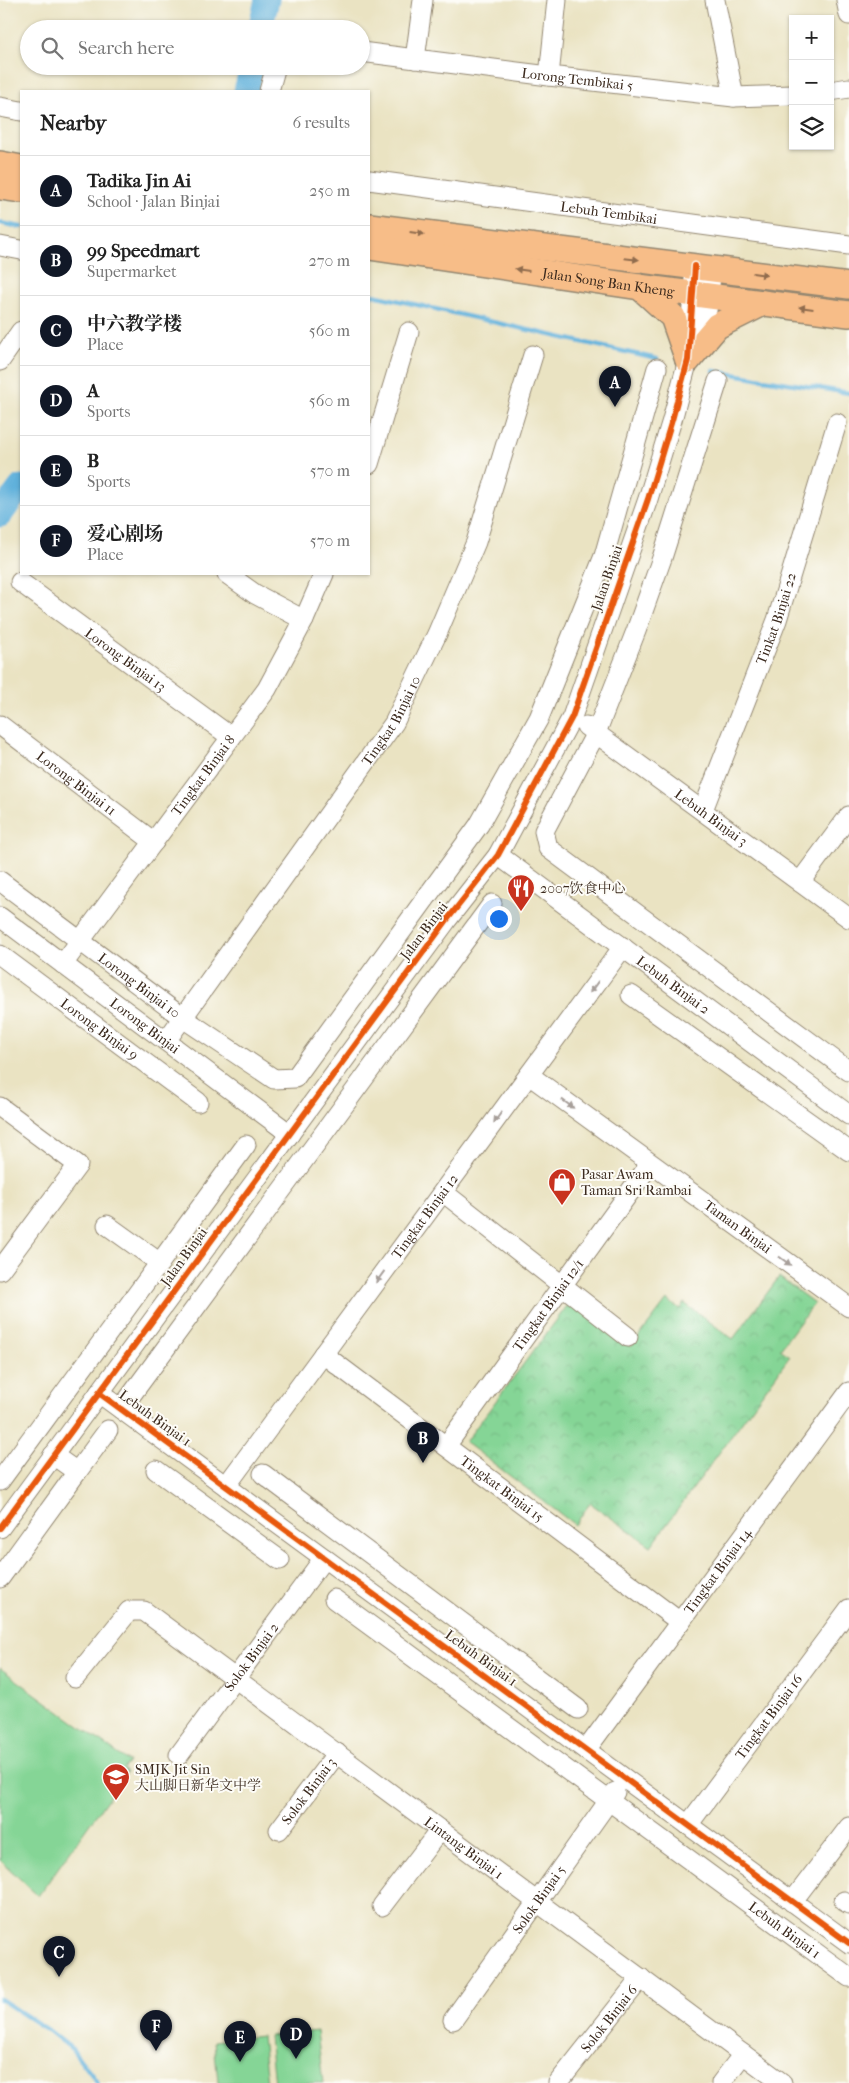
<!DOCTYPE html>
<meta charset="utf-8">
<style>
:root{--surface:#fff;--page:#f2f2f2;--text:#222;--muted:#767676;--line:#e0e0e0;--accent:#111827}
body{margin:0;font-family:"IM FELL French Canon","Noto Serif SC",serif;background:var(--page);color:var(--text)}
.controls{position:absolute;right:15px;top:15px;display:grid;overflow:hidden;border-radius:0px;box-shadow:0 1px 4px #0004}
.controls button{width:45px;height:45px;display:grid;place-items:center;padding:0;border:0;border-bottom:1px solid var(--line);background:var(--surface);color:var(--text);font:25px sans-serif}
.you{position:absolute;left:498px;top:918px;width:18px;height:18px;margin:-12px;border:4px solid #fff;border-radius:50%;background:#1a73e8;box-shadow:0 0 0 8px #1a73e833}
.badge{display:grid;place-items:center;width:32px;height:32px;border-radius:50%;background:var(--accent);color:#fff;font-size:16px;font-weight:700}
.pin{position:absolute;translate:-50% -41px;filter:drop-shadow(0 1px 2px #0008)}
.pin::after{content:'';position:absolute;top:26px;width:18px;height:15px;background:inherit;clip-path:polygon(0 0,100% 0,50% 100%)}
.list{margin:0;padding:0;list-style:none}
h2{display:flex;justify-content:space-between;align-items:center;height:65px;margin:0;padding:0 20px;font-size:21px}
h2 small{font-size:16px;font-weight:400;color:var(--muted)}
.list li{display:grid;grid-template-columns:32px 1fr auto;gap:15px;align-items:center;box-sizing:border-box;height:70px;padding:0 20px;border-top:1px solid var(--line)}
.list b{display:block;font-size:19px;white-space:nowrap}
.list p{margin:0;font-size:16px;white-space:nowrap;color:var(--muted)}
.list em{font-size:16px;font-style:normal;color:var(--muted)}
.icon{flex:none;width:28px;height:28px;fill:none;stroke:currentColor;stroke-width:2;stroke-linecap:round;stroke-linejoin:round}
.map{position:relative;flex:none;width:849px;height:2083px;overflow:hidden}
.search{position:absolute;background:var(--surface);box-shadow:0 1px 4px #0004;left:20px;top:20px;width:350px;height:55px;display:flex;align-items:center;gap:12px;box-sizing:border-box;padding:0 18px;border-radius:28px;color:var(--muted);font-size:19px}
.panel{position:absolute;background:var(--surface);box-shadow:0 1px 4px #0004;left:20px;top:90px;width:350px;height:485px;border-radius:0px}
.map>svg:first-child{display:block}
.park{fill:url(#park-crowns);stroke:#60805a}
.pitch{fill:#85d596;stroke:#60805a}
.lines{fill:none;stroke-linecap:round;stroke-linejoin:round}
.stream{stroke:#60b1db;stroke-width:4.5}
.river{stroke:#60b1db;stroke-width:25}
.minor-casing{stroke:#928670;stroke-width:21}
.major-casing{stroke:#928670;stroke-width:28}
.minor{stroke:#fff;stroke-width:19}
.major{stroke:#f7bd88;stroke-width:25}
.cycleway-casing{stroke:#fdfcf7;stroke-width:9}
.cycleway{stroke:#e8590c;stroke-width:6}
.oneway{fill:#906c4e}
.oneway2{fill:#a79f9a}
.labels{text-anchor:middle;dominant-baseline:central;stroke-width:4;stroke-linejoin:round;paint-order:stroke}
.street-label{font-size:14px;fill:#3b2a1e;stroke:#fdfcf7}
.poi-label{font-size:14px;fill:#3b2a1e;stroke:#fdfcf7;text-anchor:start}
</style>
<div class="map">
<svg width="849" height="2083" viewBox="0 0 849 2083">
<defs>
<pattern id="park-crowns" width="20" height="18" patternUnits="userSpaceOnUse" patternTransform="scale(1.25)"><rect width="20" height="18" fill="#85d596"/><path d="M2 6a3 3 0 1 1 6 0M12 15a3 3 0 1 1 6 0" fill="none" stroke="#74b781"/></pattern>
</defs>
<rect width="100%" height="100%" fill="#fdfcf7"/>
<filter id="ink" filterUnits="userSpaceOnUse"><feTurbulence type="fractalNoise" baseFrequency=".02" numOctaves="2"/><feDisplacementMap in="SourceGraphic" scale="10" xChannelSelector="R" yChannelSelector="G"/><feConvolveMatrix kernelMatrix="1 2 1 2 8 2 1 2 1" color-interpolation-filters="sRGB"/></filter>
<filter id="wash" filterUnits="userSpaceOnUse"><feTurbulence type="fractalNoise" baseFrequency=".0096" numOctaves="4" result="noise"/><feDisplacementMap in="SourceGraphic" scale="20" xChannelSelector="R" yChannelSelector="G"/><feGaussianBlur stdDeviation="1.12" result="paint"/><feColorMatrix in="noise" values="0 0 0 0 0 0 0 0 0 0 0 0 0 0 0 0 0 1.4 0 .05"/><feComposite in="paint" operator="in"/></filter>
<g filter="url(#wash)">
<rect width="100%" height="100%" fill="#eae3c2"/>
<polygon class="park" points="779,1277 814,1303 780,1349 790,1356 651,1546 590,1503 575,1525 465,1442 570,1302 631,1347 667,1300 680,1309 684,1303 733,1339"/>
<g class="pitch">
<polygon points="0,1668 129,1762 123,1769 127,1772 38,1896 0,1860"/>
<polygon points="317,2031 323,2083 274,2083 269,2036"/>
<polygon points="262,2036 267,2083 218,2083 214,2041"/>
</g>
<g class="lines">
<g class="stream">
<polyline points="0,223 21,227"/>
<polyline points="369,294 657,359"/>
<polyline points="714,371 849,393"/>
<polyline points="0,1999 48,2030 72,2049 98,2083"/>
</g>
<g class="river">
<polyline points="260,29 267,0"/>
<polyline points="246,91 252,66"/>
<polyline points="0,515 21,487"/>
</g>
</g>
</g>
<g filter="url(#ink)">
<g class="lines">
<g class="minor-casing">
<g id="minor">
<polyline points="715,0 734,97"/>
<polyline points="846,0 849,15"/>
<path id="s1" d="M361,52l188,24 185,21 59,-2"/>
<polyline points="415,59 423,0"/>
<polyline points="549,76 557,0"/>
<polyline points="269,91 276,66"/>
<polyline points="830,91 849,88"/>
<polyline points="0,107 21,111"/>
<path id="s2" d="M369,180l480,65"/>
<polyline points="0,246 21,250"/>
<polyline points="697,344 705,328 712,268"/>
<polyline points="0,361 21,331"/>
<polyline points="718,381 662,558 636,631 596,733 544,831 548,848 849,1071"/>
<polyline points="369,464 409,332"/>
<polyline points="227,574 255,594 304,620"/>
<path id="s3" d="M20,582l211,155"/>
<path id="s4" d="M0,725l154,117"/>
<path id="s5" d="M586,726l263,192"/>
<path id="s6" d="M703,810l74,-190 60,-197"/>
<path id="s7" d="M498,855l351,260"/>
<path id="s8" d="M0,881l183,137 91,61 21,-1 184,-253 60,-107 65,-162 53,-188"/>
<polyline points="800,882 849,816"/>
<path id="s9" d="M0,917l290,217"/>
<path id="s10" d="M0,955l198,147"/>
<path id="s11" d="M63,964l204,-275 37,-69 20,-46"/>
<polyline points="631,995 849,1151"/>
<path id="s12" d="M166,1041l228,-318 43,-89 39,-92 57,-187"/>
<path id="s13" d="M529,1075l320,232"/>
<polyline points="0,1107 78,1165 0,1270"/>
<polyline points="443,1192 628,1337"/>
<polyline points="107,1225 160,1263"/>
<path id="s14" d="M323,1354l357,268"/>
<polyline points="99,1393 849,1943"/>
<polyline points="121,1409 492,904"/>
<path id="s15" d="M446,1446l204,-282"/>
<polyline points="53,1455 77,1472 108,1430"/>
<polyline points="156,1470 280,1560"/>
<polyline points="263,1474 578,1709"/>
<polyline points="0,1481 246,1145"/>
<path id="s16" d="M226,1486l397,-539"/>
<polyline points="0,1528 447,920 498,855 572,717 648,499 672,420 688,360 695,266"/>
<polyline points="0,1578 77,1472"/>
<path id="s17" d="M334,1599l515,378"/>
<path id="s18" d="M75,1678l54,-67h15l638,472"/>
<path id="s19" d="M586,1750l263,-358"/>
<path id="s20" d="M179,1755l145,-197"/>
<path id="s21" d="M688,1825l161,-216"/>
<path id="s22" d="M279,1830l58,-77"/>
<polyline points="844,1901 849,1904"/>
<polyline points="792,1902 849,1827"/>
<polyline points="382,1906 440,1830"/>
<path id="s23" d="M453,2020l162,-228"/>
<path id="s24" d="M558,2083l83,-105"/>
<polyline points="721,2083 743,2054"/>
</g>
</g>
<g class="major-casing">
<g id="major">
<polyline points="0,164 21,168"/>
<polyline points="0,187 21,190"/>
<polyline points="369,226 849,286"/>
<path id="s25" d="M369,247l271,40 209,27"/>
<polyline points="640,287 673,317 688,360"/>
<polyline points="688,360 717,326 763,303"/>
</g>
</g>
<use href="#minor" class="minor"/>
<use href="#major" class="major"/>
<g class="cycleway-casing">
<g id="cycleway">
<polyline points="99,1393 849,1943"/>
<polyline points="0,1528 447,920 498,855 572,717 648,499 672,420 688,360 695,266"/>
</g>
</g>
<use href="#cycleway" class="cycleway"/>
</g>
<defs><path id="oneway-solid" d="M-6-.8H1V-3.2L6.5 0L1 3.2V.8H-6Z" transform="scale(1.25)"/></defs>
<g class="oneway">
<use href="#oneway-solid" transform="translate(417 233) rotate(8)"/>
<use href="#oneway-solid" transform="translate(632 259) rotate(6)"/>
<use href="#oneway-solid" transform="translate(522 270) rotate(-172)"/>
<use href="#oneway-solid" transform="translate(760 274) rotate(8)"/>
<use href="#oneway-solid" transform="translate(806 308) rotate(-173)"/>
</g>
<g class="oneway2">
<use href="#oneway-solid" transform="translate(594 987) rotate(126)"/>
<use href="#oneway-solid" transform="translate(568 1104) rotate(36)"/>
<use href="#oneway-solid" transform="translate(498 1117) rotate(126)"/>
<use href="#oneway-solid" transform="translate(785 1261) rotate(36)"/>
<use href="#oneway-solid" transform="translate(380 1277) rotate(126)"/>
</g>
</g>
<defs>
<g id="restaurant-pin" transform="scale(1.4375)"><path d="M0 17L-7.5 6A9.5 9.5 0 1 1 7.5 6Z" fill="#c8321e" stroke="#fdfcf7"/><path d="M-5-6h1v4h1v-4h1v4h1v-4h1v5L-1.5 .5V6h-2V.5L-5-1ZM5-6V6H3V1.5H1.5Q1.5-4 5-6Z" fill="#fff"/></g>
<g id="shop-pin" transform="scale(1.4375)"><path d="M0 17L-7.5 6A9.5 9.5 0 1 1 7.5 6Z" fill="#c8321e" stroke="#fdfcf7"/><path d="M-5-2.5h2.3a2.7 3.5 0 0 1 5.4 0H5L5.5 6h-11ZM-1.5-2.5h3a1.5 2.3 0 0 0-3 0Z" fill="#fff"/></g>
<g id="school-pin" transform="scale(1.4375)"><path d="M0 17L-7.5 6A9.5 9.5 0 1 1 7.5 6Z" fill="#c8321e" stroke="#fdfcf7"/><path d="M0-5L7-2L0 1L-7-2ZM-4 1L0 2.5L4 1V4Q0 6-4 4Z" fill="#fff"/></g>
</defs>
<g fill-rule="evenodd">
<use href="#restaurant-pin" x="521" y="888"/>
<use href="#shop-pin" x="562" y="1182"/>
<use href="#school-pin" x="116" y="1777"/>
</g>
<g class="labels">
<g class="street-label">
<text stroke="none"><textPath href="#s1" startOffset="218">Lorong Tembikai 5</textPath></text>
<text stroke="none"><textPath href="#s2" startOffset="242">Lebuh Tembikai</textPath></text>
<text stroke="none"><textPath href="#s25" startOffset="242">Jalan Song Ban Kheng</textPath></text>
<text transform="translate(607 578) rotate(-71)">Jalan Binjai</text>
<text stroke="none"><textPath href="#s6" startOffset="205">Tinkat Binjai 22</textPath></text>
<text stroke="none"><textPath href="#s3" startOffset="131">Lorong Binjai 13</textPath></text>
<text stroke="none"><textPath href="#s12" startOffset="392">Tingkat Binjai 10</textPath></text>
<text stroke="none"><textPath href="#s11" startOffset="235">Tingkat Binjai 8</textPath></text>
<text stroke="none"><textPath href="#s4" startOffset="96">Lorong Binjai 11</textPath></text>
<text stroke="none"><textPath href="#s5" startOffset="155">Lebuh Binjai 3</textPath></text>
<text transform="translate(424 931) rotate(-53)">Jalan Binjai</text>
<text stroke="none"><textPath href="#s7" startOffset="218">Lebuh Binjai 2</textPath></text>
<text stroke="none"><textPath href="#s8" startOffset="174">Lorong Binjai 10</textPath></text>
<text stroke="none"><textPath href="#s9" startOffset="181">Lorong Binjai</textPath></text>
<text stroke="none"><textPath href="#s10" startOffset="124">Lorong Binjai 9</textPath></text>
<text stroke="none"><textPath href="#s16" startOffset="335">Tingkat Binjai 12</textPath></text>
<text stroke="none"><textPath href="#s13" startOffset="258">Taman Binjai</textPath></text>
<text transform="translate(184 1257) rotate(-54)">Jalan Binjai</text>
<text stroke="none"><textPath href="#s15" startOffset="174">Tingkat Binjai 12/1</textPath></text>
<text transform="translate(155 1418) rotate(36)">Lebuh Binjai 1</text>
<text stroke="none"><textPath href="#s14" startOffset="224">Tingkat Binjai 15</textPath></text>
<text stroke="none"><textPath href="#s19" startOffset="222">Tingkat Binjai 14</textPath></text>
<text stroke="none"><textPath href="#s20" startOffset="122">Solok Binjai 2</textPath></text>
<text transform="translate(481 1658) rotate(36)">Lebuh Binjai 1</text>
<text stroke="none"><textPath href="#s21" startOffset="135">Tingkat Binjai 16</textPath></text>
<text stroke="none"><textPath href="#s22" startOffset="49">Solok Binjai 3</textPath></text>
<text stroke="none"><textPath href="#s18" startOffset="499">Lintang Binjai 1</textPath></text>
<text stroke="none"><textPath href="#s23" startOffset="148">Solok Binjai 5</textPath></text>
<text stroke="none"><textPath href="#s17" startOffset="559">Lebuh Binjai 1</textPath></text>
<text stroke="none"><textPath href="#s24" startOffset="82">Solok Binjai 6</textPath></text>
</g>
<g class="poi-label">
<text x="540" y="888">2007饮食中心</text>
<text x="581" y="1174">Pasar Awam<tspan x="581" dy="16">Taman Sri Rambai</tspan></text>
<text x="135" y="1769">SMJK Jit Sin<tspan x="135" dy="16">大山脚日新华文中学</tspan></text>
</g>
</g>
</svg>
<div class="controls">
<button>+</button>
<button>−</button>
<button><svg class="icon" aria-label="layers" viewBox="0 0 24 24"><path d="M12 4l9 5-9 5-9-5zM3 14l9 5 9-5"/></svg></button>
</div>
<div class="you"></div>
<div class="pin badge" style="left:615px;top:407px">A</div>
<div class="pin badge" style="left:423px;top:1463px">B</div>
<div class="pin badge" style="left:59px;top:1977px">C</div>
<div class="pin badge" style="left:296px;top:2059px">D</div>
<div class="pin badge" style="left:240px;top:2062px">E</div>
<div class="pin badge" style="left:156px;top:2051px">F</div>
<div class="search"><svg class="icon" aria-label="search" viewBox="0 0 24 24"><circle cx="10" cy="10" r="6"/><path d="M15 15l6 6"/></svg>Search here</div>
<section class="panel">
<h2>Nearby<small>6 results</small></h2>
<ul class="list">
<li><span class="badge">A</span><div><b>Tadika Jin Ai</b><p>School · Jalan Binjai</p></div><em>250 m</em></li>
<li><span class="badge">B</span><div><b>99 Speedmart</b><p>Supermarket</p></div><em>270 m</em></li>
<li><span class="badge">C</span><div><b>中六教学楼</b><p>Place</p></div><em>560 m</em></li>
<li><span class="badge">D</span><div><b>A</b><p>Sports</p></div><em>560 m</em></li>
<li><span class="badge">E</span><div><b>B</b><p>Sports</p></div><em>570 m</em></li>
<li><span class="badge">F</span><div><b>爱心剧场</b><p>Place</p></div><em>570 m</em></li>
</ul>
</section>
</div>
